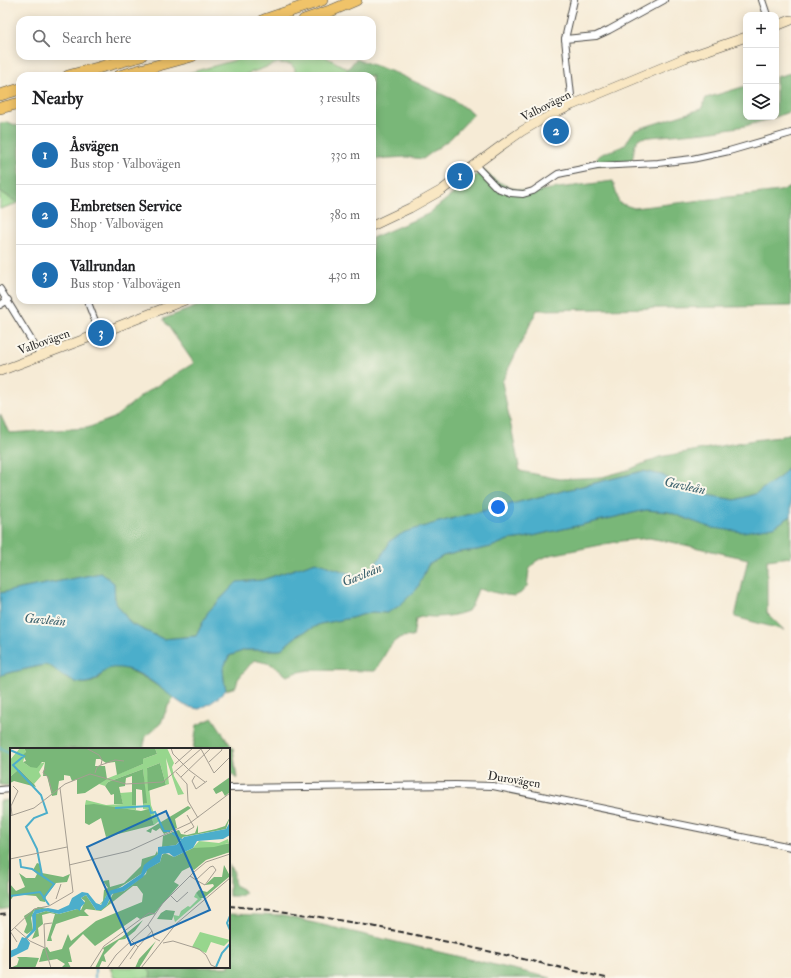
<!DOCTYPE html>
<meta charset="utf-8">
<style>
:root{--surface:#fff;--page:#f2f2f2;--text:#202124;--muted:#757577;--line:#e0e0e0;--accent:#1f6fb2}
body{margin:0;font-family:"IM FELL Double Pica",serif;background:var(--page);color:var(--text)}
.controls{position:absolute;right:12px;top:12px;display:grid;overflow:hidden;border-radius:8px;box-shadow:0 2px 10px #0003}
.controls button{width:36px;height:36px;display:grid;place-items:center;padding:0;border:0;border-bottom:1px solid var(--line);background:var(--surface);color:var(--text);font:20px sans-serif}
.you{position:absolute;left:498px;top:507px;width:14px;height:14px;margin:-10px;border:3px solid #fff;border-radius:50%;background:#1a73e8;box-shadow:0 0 0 6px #1a73e833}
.badge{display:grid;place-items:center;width:26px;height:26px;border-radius:50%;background:var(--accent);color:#fff;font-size:13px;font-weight:700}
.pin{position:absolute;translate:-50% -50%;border:2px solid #fff;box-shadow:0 1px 4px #0006}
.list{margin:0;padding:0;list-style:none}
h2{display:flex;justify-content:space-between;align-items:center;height:52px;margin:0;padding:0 16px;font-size:17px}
h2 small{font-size:13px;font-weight:400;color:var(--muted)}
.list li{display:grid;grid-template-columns:26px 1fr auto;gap:12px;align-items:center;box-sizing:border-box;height:60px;padding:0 16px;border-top:1px solid var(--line)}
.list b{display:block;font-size:15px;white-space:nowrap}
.list p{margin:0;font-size:13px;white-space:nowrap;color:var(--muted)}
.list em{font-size:13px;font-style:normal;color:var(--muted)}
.icon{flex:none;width:22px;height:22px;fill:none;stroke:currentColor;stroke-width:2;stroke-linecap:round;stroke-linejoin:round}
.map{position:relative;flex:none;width:791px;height:978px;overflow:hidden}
.search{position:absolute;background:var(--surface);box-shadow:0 2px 10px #0003;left:16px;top:16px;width:360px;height:44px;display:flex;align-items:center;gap:10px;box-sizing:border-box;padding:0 14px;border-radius:12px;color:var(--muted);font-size:15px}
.panel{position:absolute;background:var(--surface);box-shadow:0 2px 10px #0003;left:16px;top:72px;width:360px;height:232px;border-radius:12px}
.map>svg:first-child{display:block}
.green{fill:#97d68d;stroke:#61805c}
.forest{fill:#79b778;stroke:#527152}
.water{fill:#4caecb;stroke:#3c6c7b}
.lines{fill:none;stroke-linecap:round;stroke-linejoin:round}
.stream{stroke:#4caecb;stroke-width:2}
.street-casing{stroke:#494845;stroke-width:8}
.secondary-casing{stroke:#494845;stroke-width:10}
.highway-casing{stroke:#494845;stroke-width:12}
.street{stroke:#fff;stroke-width:6}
.secondary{stroke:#f9e7c3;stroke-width:9}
.highway{stroke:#f0c369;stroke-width:11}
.rail{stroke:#2b2b2b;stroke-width:2;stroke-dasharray:6 3;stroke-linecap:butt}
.labels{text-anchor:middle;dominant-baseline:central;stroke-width:4;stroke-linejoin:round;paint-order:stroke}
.street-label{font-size:12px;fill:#2b2b2b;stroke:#fbf7ec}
.water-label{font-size:13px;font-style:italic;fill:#385f6b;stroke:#fbf7ec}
.inset-river{fill:none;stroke:#4caecb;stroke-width:2}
.inset-road{fill:none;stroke:#a59e92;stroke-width:1}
.view{fill:#1f6fb2;fill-opacity:0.15;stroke:#1f6fb2;stroke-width:2}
.inset-edge{fill:none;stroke:#2b2b2b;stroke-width:2}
</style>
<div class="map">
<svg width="791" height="978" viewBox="0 0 791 978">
<rect width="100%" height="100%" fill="#fbf7ec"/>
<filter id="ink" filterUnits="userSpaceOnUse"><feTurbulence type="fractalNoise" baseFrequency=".025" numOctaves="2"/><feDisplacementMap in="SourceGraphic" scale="8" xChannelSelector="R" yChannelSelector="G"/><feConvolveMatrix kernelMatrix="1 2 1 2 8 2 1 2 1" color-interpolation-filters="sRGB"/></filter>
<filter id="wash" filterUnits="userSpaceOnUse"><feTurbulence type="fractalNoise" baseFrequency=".012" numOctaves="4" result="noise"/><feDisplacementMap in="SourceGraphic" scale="16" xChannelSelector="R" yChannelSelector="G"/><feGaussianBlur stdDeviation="0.9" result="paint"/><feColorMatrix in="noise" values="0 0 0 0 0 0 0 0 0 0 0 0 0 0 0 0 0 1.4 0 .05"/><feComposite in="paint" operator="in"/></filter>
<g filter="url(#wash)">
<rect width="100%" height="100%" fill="#f6ebd6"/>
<g class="green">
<polygon points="250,56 324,56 348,69 342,76 297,76 295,74 295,69 291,64 278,63 244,75 244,76 178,76"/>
<polygon points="0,191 18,203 0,209"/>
<polygon points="110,967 147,967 151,973 150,978 114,978"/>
</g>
<g class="forest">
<polygon points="356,59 396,73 452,99 474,114 451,138 423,159 407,157 372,159 372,76 342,76"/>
<polygon points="791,73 791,111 776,117 776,77"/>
<path d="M746,86v31h30l-31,9 -39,6 -67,6c-7,9 -4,16 -8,25l-36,2c1,-15 20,-13 29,-20 2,-1 8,-12 11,-15l66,-21 5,-11z"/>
<polygon points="8,122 20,127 20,202 18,203 0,191 0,123"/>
<polygon points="483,170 495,180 509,187 527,192 613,181 619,203 634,208 780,191 791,187 791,306 537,310 502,382 520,471 559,479 602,477 628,470 659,457 754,440 779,437 791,433 791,464 780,477 755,494 735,500 707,495 681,486 662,475 643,471 439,522 380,558 369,572 355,575 333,568 316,562 262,580 237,582 208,612 196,636 163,639 131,624 115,602 114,583 101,573 0,593 0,414 9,433 87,428 114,418 145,393 194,363 163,319 214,300 372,300 372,238 428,214"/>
<path d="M646,510l23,2 23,9 82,6 17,-11v41l-24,3v53l17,17 -49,-13 13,-58 -72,-16 -27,-5 -28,3 -71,14 -14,6 -7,9 -2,16 -6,7 -6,3 -9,-1 -28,-6 -6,16 -4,6c-10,4 -22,6 -33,6 -8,0 -11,-2 -19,2l-3,18c-3,0 -7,-1 -10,0 -14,3 -20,24 -28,34l-66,-1 -14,3 -8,3 -16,-12 -17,-4 -16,19 -2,8 -10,3 -2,-10 -1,-11 6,-13 16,-6h35l18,-15 22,-11 31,-6 21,-6 15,1 30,-24 11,-24 15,-9 16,-4 18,-2 14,-3 17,-7 16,-2z"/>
<path d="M44,665c8,0 11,5 18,10 5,5 12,7 20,8 6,1 12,-1 17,-5 2,-2 3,-6 6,-8 17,-13 54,18 69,27l-6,9 -7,17 -15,13 -3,13h-132v37l-11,-1v-109l4,-2z"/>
<polygon points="213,718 233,749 237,779 229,772 229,749 193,749 197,725"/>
<polygon points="11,800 11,908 0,910 0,801"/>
<path d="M229,865c7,6 4,7 5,15 0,2 1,4 2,6l6,3 3,4 -4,3h-12z"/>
<polygon points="229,914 284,916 551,978 150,978 151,973 147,967 229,967"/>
</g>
<path class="water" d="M791,464v52l-17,11 -31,5 -31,-4 -20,-7 -23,-9 -23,-2 -122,28 -16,2 -17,7 -14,3 -18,2 -16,4 -15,9 -11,24 -18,17 -12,7 -15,-1 -21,6 -31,6 -22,11 -18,15h-35l-16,6 -6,13 1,11 2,10c-8,9 -16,14 -27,19 -5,-1 -11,-2 -15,-4 -20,-12 -39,-34 -63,-37 -5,0 -10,-1 -15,2 -2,1 -4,4 -6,6 -5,5 -12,8 -19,7 -7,-1 -14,-4 -20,-8 -6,-5 -9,-10 -17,-10l-40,9 -4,2v-83l101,-20 13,10 1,19 16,22 32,15 33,-3 12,-24 29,-30 25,-2 54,-18 17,6 22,7 14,-3 11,-14 11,-18 14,-8 34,-10 204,-51 19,4 19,11 26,9 28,5 20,-6 25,-17z"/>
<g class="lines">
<g class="stream">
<polyline points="0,748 11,754"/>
<polyline points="95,967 95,978"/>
</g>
</g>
</g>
<g filter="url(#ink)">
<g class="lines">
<g class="street-casing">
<g id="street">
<polyline points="762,0 767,15"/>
<polyline points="565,39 574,0"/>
<polyline points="572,105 565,39 596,36 609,30 664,0"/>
<polyline points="475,165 497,188 511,193 523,194 533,191 558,174 597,166 658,163 692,159 729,151 791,133"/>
<polyline points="0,289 41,356"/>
<polyline points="87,300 100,334"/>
<polyline points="0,305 8,300"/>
<polyline points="229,788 455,785 493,786 791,847"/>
<polyline points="0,790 11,789"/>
</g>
</g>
<g class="secondary-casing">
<g id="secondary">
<polyline points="776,26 791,20"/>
<polyline points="372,226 410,208 442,190 460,176 498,148 522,131 541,120 572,105 685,58 746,37"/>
<polyline points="0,371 101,333 185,300"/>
</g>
</g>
<g class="highway-casing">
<g id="highway">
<polyline points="264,20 322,0"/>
<polyline points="304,20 333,10 356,0"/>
<polyline points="68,76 141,56"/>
<polyline points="119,76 192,56"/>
<polyline points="0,95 20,89"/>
<polyline points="0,108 20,103"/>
</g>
</g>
<use href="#street" class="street"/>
<use href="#secondary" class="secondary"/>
<use href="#highway" class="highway"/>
<g class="rail">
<path d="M229,906c79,6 156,22 232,39 49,11 97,22 145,33"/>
<polyline points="0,915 11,914"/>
</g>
</g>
</g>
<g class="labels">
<g class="street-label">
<text transform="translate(546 106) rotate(-27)">Valbovägen</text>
<text transform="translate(44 342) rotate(-20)">Valbovägen</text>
<text transform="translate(514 780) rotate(9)">Durovägen</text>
</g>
<g class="water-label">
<text transform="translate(685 486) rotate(12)">Gavleån</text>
<text transform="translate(362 575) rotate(-22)">Gavleån</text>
<text transform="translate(45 620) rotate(5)">Gavleån</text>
</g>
</g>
<g transform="translate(10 748)">
<rect width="220" height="220" fill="#f6ebd6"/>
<path d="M10,0h4l2,4 -3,10 7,5 15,-5 -6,10 2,4 -7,8 -15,-15 -9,8v-17zM145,0h12l7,15 -2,4 2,9 10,18 -6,1 -12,-37 3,26 -3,1 -6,-22 -13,5 4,37 4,11 4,5 -5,4 -5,-15 -6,-1v-5l3,-1 -3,-34 -35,13 -3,4 -6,-2 2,-3 42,-17v-5l14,-5zM123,44l-1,13h4v5l-51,-5 1,-5 20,5 17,-1 -3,-11zM218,91l1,4 -4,1 5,8 -13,3 -24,-7 6,-7 20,2zM186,145l6,6 -27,23 -2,-7 6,1 2,-5 7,-5 2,1 8,-8 -4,-2zM190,184l30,8 -6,6 -13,-4 -5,11 -14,-6z" fill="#97d68d"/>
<path d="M14,0h131l2,6 -14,5v5l-26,11 -2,-13 -9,1 -6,-4h-4l-1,7h10l2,13 -22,14 -8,1v-15l-5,2 -2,-5 -6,-1v5l-5,1 -2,14 -5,1 -5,-20h-4l2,-14h-3l-5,6 -7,-1 -7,-5 3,-1 -3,-6 3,-3zM150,15l6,22 -18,6 -1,-23zM9,21l15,15 2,3 -22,-6 -4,2v-6zM133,21l4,34 -4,1 -1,-14 -6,-1v16h-4v-29l-6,2 -1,8 -6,1 4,17h-9v-10l-3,1 -6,-9 3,-4zM220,29v15l-5,4 -3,-5 -6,3 -3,-5zM84,56l47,7 8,-2 5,16 -48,12 -5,-19 -12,7 -4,-2v-18zM178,58l3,2 -16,11 2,9 -13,6 -4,-6 -4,3 -4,-2 -1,4 -5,-2zM220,69l-4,12 -43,8 -7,8 -14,2 1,-11 12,-5 4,-1 2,4 6,1 8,-2 3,-8v8l18,-4 9,-3zM220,95v9l-24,8 -12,10 -4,-3 -8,4 -8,11 5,3 -25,29 -14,5 -3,-2 -42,29 -12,-12 -14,14 3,14h-4l3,6 -9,-1 3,-3 -8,-5 -18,3 4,-13 4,-2 3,5 12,-3 6,-15 3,7 25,-20 46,-19 1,-8 -6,-8h-4l-32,25 -15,-2 -2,2 5,5h-9l-24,8 -5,13 1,4h-5l8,-27 -5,-1 -8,2 1,9 -5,4 1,8 -7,3 4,-10v-15l10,-3 13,3 18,-5 4,1 4,-9 -4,-3 5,-3 10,15 11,-5 7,-13 10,-1 22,-17 1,-5 13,-7 2,-7 3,-2 9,4 19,-9 21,-1zM147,103l1,3 -17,20 -35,22 -2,6 -5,3 4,-4 1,-11 4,-2 -5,-7 6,-1 1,7 14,-4 17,-17 1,-7 13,-4zM27,115l3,1 2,9 21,4 7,-3 -3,8 -11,1 -10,13 -1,6 -5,-1 -4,-5 -12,-1h-10l-4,6v-17l6,7 9,-4 -6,-14 7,5h9l2,-4 -4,-4zM214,117l6,11 -26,22h-4l-4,-5 3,-3 8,2 7,-6 -1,-2 -8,1 9,-8h8zM28,159l9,1 -13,3 -3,7 2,12 -6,4 -3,-2 3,-8 -3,-8zM156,162l9,1 -3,9 -15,-1 4,-6zM133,172l-8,11 -10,8 -6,1 -15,15 2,7 -4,-1 -3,7h-4l9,-18 -1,-2 19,-11zM146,193l-17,27h-4l4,-9zM7,209h9l13,1 -4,10h-25l7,-3 2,-6z" fill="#79b778"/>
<path d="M220,74v13l-7,4 -26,2 -4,7 -19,9 -5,-4 -7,1 -2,8 -12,7 -5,8 -19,14 -12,3 -5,11 -6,5h-5l-10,-15 -5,3 4,5 -4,4 -1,4 -3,-2 -18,5 -13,-3 -10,3v16l-9,9 3,4 -2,6 -18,9v-7l7,-3 5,-11 3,1 8,-9 -1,-14 3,-5 13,-2 10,2 11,-5 3,-7 10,-6 6,1 8,10 5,2 8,-14 13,-4 19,-13 3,-9 14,-11v-7l18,-2 8,-8 42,-8z" fill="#4caecb"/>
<path class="inset-river" d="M0,2l14,6 -11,9 28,30 6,18 -13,5 -8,9 11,22 5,26M105,60l34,-2 2,7 4,-1 9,19h6M162,85l10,7M10,111l1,8 11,2 22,15 -11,15M0,148l30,-4 9,13M220,168l-3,7 3,7M206,219l6,-14 8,-9"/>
<path class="inset-road" d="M76,0l13,7 3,5 -1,5M161,0l2,6 16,16 16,12M191,1l13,24 16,-16M199,14l13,-12 -1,-2M165,16l18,-16M35,20l-2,5 5,4 4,15M166,24l11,12 1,17 10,17M85,25l2,-6 4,-2 14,-5 9,1M185,28l-3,5 4,8 11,-8M171,29l30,-29M2,67l-1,-9 7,-15 -5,-5M0,68l24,-8 31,-24 25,-10 36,10 37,-2 39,-34M174,85l10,-6 -7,-12M0,111l57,-12M59,117l60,-14 61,-28 40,-30M180,128l6,4 7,4 2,1 11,-15 -3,-4 -3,1 -14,13M160,147l7,7 11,-10M46,151l5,-15M5,180l15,13 15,7 6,20M0,183l7,11M142,183l2,7 6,3M0,184l24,-23 15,-3 24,-14 -13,-104M122,193l6,6 14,-16 -4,-6M153,195l10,-2 26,8 7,6 5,10 7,3M35,200l-1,-24 8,-1M120,211l8,-12M80,220l14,-22 45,-33 6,1M97,220l9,-13 32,-30 14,-21 32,-32 12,-10 24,-8M108,220l17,-23M131,220l35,-44 54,-46"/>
<path class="view" d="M156,63l44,99 -79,35 -44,-98z"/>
<rect width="220" height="220" class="inset-edge"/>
</g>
</svg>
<div class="controls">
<button>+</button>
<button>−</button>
<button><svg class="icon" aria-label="layers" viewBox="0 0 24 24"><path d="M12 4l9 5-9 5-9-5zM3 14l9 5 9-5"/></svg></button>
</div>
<div class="you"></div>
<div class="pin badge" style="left:460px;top:176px">1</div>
<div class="pin badge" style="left:556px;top:131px">2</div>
<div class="pin badge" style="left:101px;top:333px">3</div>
<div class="search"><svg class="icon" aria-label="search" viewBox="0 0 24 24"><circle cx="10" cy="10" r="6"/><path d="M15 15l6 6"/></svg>Search here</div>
<section class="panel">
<h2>Nearby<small>3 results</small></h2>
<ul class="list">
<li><span class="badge">1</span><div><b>Åsvägen</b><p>Bus stop · Valbovägen</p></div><em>330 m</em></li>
<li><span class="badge">2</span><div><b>Embretsen Service</b><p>Shop · Valbovägen</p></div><em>380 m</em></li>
<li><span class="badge">3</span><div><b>Vallrundan</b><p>Bus stop · Valbovägen</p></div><em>430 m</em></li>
</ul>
</section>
</div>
